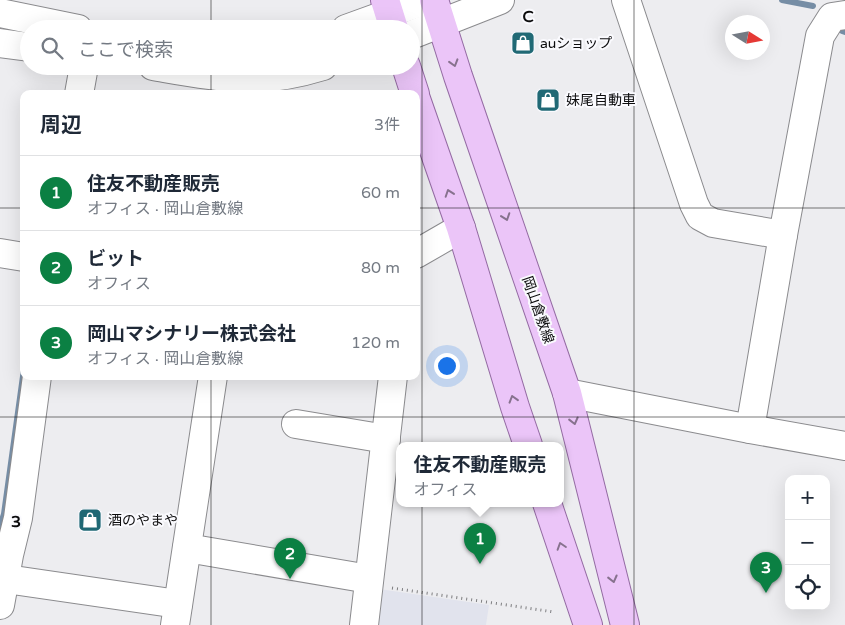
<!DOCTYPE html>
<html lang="ja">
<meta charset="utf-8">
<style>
:root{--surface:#fff;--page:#f6f6f7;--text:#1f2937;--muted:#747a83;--line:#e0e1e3;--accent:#0b8043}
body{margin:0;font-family:"Varela Round","Noto Sans JP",sans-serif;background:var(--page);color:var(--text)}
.controls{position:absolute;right:15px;bottom:15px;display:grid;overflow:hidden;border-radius:10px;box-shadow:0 5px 20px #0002}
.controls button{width:45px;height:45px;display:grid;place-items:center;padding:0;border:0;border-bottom:1px solid var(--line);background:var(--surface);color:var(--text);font:25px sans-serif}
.compass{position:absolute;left:725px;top:15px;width:45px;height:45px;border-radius:50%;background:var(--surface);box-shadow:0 5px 20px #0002;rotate:101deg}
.you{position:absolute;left:446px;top:365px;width:18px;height:18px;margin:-12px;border:4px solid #fff;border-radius:50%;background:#1a73e8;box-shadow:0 0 0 8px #1a73e833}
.badge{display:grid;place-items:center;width:32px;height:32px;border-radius:50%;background:var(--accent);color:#fff;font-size:16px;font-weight:700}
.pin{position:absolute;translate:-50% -41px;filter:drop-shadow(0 1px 2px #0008)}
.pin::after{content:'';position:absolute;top:26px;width:18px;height:15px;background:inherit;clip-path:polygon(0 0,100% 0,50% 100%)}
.popup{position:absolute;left:396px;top:442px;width:168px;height:65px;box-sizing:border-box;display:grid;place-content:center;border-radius:10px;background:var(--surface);filter:drop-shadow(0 1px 4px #0005);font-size:16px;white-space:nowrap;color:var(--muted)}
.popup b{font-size:19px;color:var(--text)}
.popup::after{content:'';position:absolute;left:50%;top:100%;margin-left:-10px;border:10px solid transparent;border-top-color:var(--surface)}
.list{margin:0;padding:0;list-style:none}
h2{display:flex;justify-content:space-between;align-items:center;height:65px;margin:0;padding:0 20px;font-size:21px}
h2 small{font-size:16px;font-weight:400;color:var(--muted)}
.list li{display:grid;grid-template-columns:32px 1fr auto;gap:15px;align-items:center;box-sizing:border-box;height:75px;padding:0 20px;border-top:1px solid var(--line)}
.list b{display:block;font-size:19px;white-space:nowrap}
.list p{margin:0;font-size:16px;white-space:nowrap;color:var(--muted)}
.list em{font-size:16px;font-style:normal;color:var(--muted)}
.icon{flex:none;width:28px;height:28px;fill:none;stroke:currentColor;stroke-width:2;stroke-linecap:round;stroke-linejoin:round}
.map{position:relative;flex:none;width:845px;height:625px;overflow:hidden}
.search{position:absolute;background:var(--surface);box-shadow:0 5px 20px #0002;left:20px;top:20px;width:400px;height:55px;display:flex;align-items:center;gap:12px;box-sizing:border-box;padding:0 18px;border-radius:28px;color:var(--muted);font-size:19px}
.panel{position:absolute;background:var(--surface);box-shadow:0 5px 20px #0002;left:20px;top:90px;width:400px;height:290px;border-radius:10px}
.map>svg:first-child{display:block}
.built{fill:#e1e3ed}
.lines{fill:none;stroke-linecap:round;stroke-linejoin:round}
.stream{stroke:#768da5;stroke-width:6}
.minor-casing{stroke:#8b8b8e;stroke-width:30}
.major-casing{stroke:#946ba3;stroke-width:30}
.path{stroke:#7d7d7f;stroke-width:3;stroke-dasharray:1 4;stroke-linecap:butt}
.minor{stroke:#fff;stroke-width:28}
.major{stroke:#ebc5f8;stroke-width:28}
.oneway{stroke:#87728e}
.grid{fill:none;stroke:#0c0c0d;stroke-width:1;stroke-opacity:0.55}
.labels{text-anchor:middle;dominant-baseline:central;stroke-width:4;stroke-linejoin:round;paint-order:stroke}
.poi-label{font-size:14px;fill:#0c0c0d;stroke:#fafafe;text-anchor:start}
.street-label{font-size:14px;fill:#0c0c0d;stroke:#fafafe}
.grid-label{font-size:16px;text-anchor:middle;font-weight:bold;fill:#0c0c0d;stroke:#fafafe;stroke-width:4;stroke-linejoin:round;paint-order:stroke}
</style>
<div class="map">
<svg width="845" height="625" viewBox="0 0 845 625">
<rect width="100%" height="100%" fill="#ededf0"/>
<polygon class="built" points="379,589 489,605 486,625 374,625"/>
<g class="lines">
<g class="stream">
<polyline points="782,0 813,6"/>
<polyline points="842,31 845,32"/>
<polyline points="0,526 4,514 24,369"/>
</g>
<g class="minor-casing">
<g id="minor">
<polyline points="626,0 694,204 700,216 713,223 783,235"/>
<polyline points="0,13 78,29"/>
<polyline points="346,29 426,0"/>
<polyline points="411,35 500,0"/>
<polyline points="0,43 29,47"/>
<path d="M153,66c29,5 59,11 89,12 27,1 55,-4 81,-12"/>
<polyline points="79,94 84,66"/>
<polyline points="0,253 24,257"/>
<polyline points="416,254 461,228"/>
<polyline points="567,393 750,429 845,446"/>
<polyline points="296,424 386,439"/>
<polyline points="750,429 783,235 820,36 832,17 845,15"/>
<polyline points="187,548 369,579"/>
<polyline points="0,578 178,604"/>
<polyline points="0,605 9,555 18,518 37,376"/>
<polyline points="175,625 213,376"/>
<polyline points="364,625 393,376"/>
</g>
</g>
<g class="major-casing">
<g id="major">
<polyline points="385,0 394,29"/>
<polyline points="434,0 458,76 567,393 625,625"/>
<polyline points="406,66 415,94"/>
<polyline points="416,99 461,228 515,407 528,445"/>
<polyline points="547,503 588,625"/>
</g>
</g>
<polyline class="path" points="392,588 554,612"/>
<use href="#minor" class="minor"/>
<use href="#major" class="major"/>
</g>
<defs><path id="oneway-chevron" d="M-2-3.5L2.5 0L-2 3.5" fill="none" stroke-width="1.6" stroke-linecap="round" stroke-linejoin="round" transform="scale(1.25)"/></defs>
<g class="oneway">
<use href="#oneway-chevron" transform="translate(454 63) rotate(73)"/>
<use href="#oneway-chevron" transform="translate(449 193) rotate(-109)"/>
<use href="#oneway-chevron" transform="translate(506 217) rotate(71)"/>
<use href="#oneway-chevron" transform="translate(513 399) rotate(-107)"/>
<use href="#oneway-chevron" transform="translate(574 421) rotate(76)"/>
<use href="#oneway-chevron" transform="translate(561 546) rotate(-108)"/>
<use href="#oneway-chevron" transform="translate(613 579) rotate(76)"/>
</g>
<path class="grid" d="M211,0v29M422,0v625M634,0v625M211,66v28M0,208h24M416,208h429M211,376v249M0,417h845"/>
<defs>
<g id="shop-square" transform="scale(1.25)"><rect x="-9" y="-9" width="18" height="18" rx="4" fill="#206975" stroke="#fafafe"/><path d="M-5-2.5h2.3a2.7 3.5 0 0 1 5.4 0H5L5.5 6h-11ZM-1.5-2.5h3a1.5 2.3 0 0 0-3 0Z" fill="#fff"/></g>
</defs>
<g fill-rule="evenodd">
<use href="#shop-square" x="523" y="43"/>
<use href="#shop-square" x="548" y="100"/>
<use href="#shop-square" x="90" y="520"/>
</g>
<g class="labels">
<g class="poi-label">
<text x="540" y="43">auショップ</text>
<text x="566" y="100">妹尾自動車</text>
<text x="108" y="520">酒のやまや</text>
</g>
<g class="street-label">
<text transform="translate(538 310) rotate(71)">岡山倉敷線</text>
</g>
</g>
<g class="grid-label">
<text x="528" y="22">C</text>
<text x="16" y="527">3</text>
</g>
</svg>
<div class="controls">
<button>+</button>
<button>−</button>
<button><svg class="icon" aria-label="locate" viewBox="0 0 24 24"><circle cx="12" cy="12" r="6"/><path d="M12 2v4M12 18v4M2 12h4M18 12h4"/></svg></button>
</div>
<svg class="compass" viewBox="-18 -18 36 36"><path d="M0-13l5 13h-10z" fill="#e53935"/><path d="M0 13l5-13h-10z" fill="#747a83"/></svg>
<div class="you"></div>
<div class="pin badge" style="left:480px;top:564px">1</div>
<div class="popup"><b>住友不動産販売</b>オフィス</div>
<div class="pin badge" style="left:290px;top:579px">2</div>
<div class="pin badge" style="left:766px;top:593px">3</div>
<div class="search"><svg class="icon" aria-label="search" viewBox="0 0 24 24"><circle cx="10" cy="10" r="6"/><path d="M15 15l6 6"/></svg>ここで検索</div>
<section class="panel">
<h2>周辺<small>3件</small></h2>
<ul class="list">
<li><span class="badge">1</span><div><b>住友不動産販売</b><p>オフィス · 岡山倉敷線</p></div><em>60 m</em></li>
<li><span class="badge">2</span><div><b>ビット</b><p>オフィス</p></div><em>80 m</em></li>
<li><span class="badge">3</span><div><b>岡山マシナリー株式会社</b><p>オフィス · 岡山倉敷線</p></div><em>120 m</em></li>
</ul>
</section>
</div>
